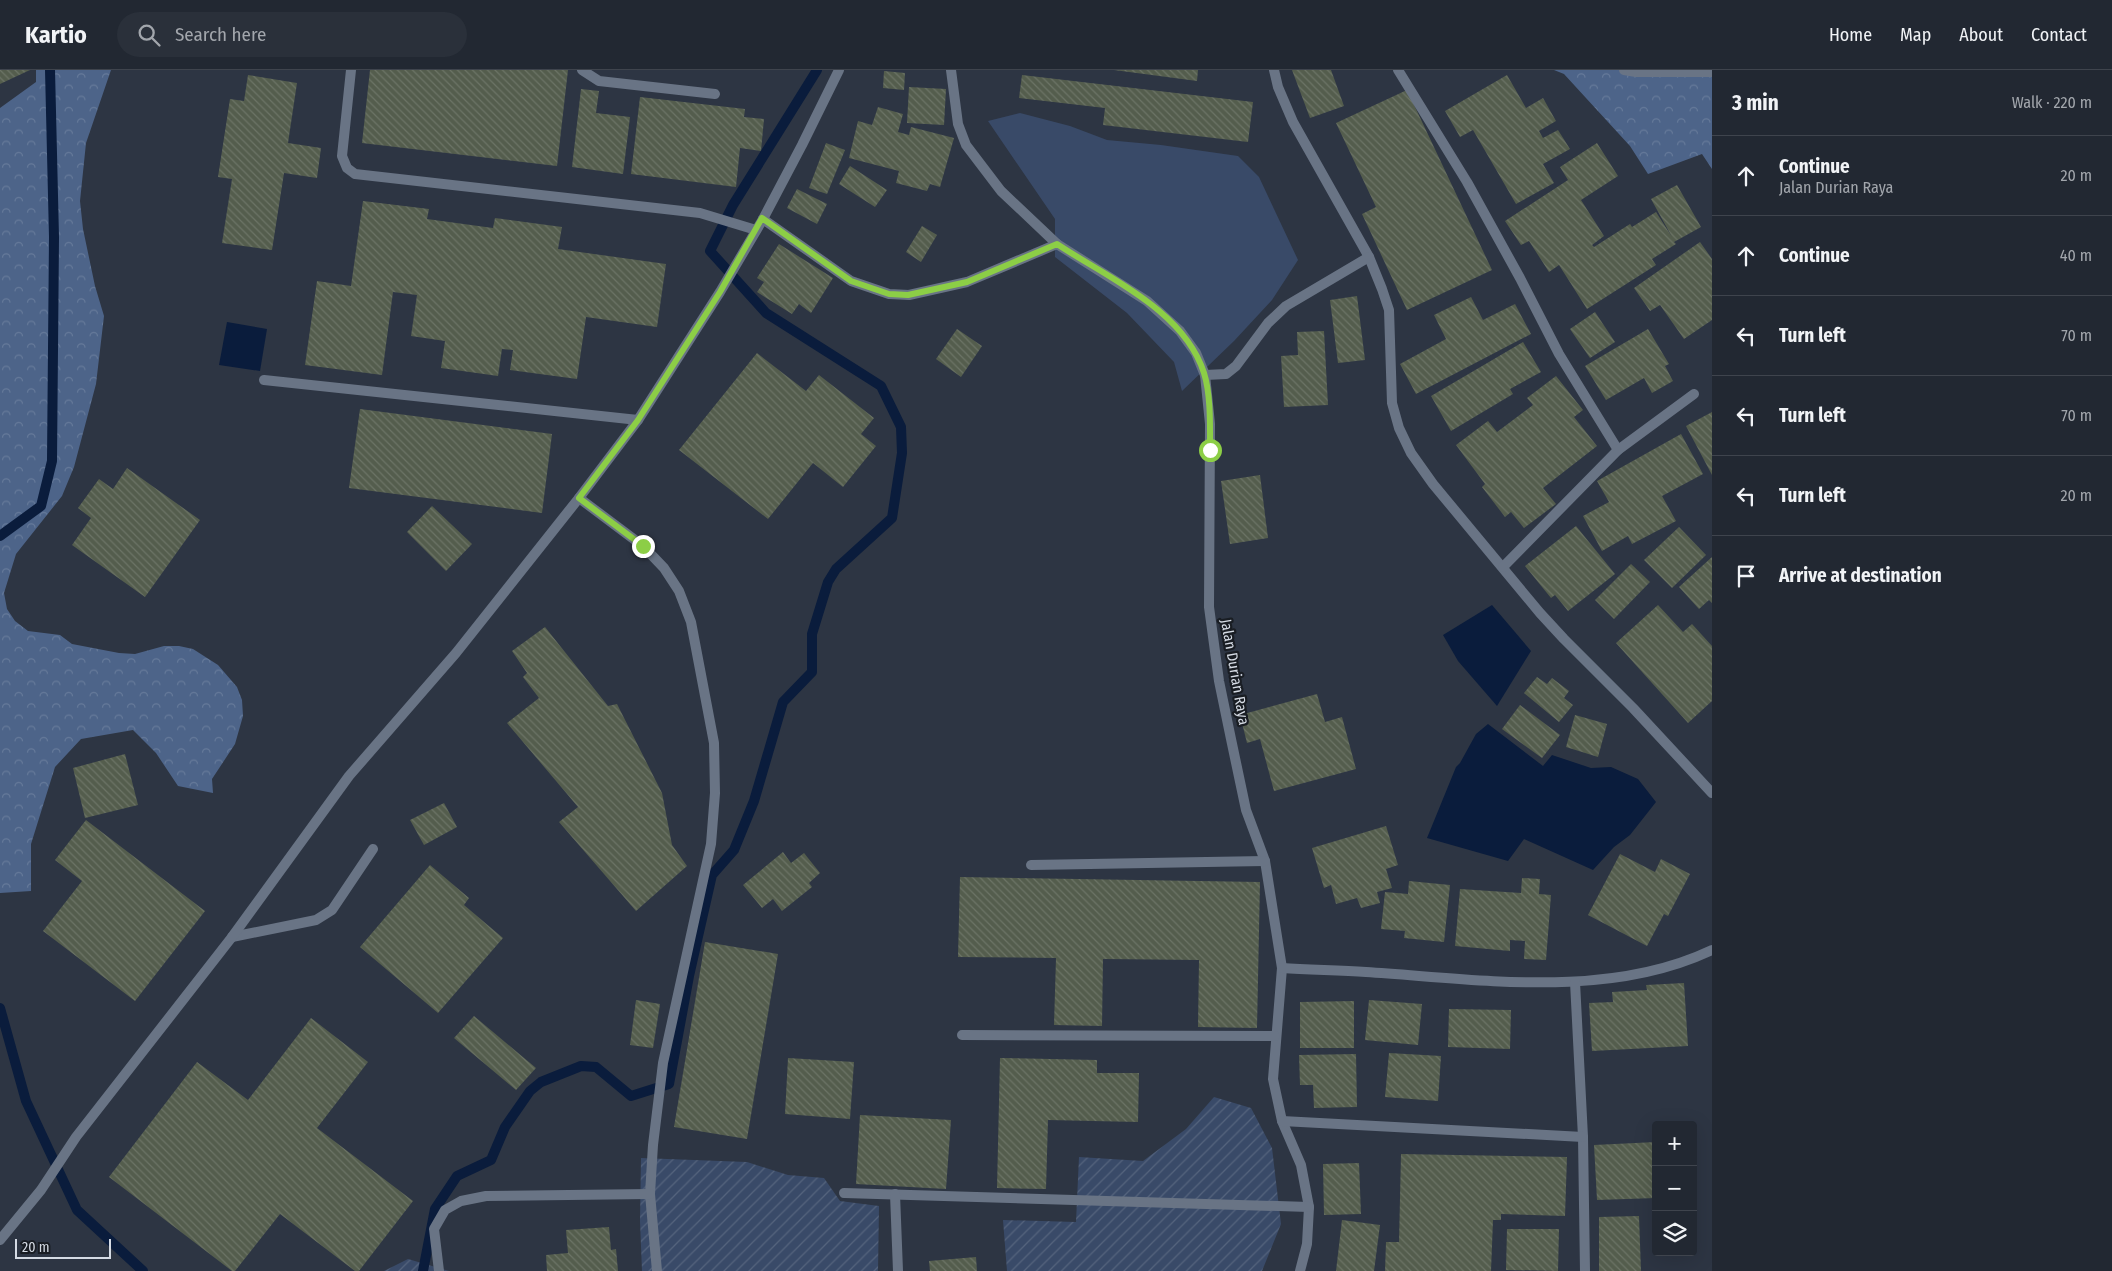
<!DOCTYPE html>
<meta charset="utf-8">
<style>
:root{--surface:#222832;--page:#2a303a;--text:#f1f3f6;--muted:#a2a6ac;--line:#3f444d}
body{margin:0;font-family:"Fira Sans Condensed",sans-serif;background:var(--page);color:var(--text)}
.controls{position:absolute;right:15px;bottom:15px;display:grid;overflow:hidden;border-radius:5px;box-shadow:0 5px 20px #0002}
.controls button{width:45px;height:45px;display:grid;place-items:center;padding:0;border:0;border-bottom:1px solid var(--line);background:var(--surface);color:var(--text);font:25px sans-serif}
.scale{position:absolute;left:15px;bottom:12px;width:96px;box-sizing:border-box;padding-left:5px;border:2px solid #d5dbe4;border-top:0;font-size:14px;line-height:18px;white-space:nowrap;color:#d5dbe4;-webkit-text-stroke:4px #191d23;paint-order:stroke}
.stop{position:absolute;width:15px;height:15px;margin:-11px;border:4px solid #8cce46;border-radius:50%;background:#fff}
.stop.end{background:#8cce46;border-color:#fff;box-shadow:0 1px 5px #0008}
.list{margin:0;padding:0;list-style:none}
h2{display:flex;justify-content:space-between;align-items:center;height:65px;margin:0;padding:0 20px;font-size:21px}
h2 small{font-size:16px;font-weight:400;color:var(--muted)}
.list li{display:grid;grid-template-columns:32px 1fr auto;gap:15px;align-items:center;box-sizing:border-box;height:80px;padding:0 20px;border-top:1px solid var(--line)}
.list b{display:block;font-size:19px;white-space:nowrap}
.list p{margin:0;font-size:16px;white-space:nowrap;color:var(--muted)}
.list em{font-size:16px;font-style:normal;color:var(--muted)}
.icon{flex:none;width:28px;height:28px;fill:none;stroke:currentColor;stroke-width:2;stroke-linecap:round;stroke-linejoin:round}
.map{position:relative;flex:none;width:1712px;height:1201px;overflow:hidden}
header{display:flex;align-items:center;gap:30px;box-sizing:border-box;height:70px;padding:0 25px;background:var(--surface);border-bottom:1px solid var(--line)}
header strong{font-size:24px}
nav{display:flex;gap:28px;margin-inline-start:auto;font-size:18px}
.search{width:350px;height:45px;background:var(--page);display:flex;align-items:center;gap:12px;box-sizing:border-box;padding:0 18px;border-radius:28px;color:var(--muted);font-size:19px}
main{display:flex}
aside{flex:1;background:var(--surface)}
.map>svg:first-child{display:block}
.grass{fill:#394a68}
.forest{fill:url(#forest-crowns)}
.garden{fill:url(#garden-furrows)}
.water{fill:#0a1c3c}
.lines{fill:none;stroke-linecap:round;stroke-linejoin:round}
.stream{stroke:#0a1c3c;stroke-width:10}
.building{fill:url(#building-back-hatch)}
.service{stroke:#697485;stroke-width:10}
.minor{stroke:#697485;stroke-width:10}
.tertiary{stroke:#697485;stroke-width:10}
.route{stroke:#8cce46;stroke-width:6}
.labels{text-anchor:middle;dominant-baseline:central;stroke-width:4.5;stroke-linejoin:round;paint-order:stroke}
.street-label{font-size:15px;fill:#d5dbe4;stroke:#191d23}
</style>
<header>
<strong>Kartio</strong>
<div class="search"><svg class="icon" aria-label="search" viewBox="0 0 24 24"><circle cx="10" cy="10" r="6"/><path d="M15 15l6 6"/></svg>Search here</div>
<nav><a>Home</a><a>Map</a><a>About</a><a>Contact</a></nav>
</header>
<main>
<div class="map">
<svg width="1712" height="1201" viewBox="0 0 1712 1201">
<defs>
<pattern id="forest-crowns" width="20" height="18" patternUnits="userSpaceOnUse" patternTransform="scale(1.25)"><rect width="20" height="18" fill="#4d6489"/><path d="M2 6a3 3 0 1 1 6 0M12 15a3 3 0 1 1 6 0" fill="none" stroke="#667a9a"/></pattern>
<pattern id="garden-furrows" width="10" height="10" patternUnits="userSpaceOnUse" patternTransform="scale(1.25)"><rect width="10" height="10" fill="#394a68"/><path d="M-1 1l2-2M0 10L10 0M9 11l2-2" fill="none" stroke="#55647d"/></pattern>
<pattern id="building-back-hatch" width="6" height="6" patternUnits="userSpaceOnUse" patternTransform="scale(1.25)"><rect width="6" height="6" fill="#545d4d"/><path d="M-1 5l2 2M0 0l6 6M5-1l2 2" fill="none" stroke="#6c7466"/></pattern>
</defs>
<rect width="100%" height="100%" fill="#2d3543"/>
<polygon class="grass" points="1020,43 1070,56 1107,70 1161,75 1238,86 1259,107 1298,190 1272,230 1234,271 1182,321 1174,292 1127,243 1055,187 1055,149 988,51"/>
<g class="forest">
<polygon points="36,0 111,0 86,73 80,131 83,159 95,216 104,246 96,314 74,397 62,426 16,484 4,523 7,539 15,551 28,561 60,565 72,574 119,583 135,584 164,576 179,576 193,579 218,595 237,617 242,630 243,646 235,674 212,709 213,723 178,716 156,683 133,660 81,669 55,697 31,774 31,821 0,823 0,38 36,12"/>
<polygon points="1554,0 1712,0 1712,99 1702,84 1648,104 1630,76 1564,4"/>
</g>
<g class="garden">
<polygon points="1214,1027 1251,1038 1272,1078 1281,1154 1262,1201 1007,1201 1003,1150 1076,1152 1079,1087 1143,1091 1186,1059"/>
<polygon points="641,1088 747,1092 788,1105 824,1108 840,1131 879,1136 878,1201 642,1201 640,1151"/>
<polygon points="408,1189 449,1201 384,1201"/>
</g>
<g class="water">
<polygon points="227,252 267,259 260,301 219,295"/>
<polygon points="1492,535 1531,581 1497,636 1458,591 1443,565"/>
<polygon points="1488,654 1543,696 1552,685 1591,698 1611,697 1638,709 1656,732 1630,765 1614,777 1593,800 1524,769 1508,791 1427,768 1456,697 1460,693 1476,664"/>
</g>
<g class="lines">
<g class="stream">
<polyline points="0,466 41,436 52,391 54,167 50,0"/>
<polyline points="0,938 26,1031 77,1140 143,1201"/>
<polyline points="423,1201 435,1139 457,1106 491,1090 505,1057 530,1021 541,1012 581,996 596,997 631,1026 669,1014 689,906 712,805 734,780 754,731 783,632 812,602 812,564 828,512 836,499 892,448 902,383 901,357 881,316 766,243 710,181 733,135 817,0"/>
</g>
</g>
<g class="building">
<polygon points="0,0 30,0 0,14"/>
<polygon points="370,0 568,0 557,96 362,73"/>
<polygon points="1114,0 1198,0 1197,11"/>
<polygon points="1292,0 1331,0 1344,36 1310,48"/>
<polygon points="884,1 905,3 904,20 883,18"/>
<polygon points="248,5 297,13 288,73 321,78 317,108 284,103 272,180 222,173 232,109 218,107 230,29 244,31"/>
<polygon points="1022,5 1253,32 1248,72 1103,55 1105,38 1019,28"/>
<polygon points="1507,5 1526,38 1543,28 1556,51 1539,61 1543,68 1558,60 1570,79 1543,94 1554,113 1516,134 1473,60 1460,67 1445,41"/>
<polygon points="909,17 946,19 944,55 907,53"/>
<polygon points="581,19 599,21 596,43 630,47 623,104 572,97"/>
<polygon points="1407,20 1492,200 1407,240 1362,144 1376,137 1336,53"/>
<polygon points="640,27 745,39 744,47 764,49 761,81 740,78 736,117 631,104"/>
<polygon points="878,37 903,44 898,62 909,65 911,57 954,68 940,117 930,114 927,121 896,113 899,101 849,88 858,51 872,55"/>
<polygon points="826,73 845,80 827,124 809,118"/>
<polygon points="1597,73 1618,106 1581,130 1604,166 1592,175 1594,177 1630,154 1632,157 1656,142 1672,167 1651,129 1677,115 1701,157 1674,172 1676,174 1652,189 1656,195 1587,239 1559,195 1549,202 1529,171 1521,175 1505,151 1568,110 1560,97"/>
<polygon points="850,96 887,120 875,137 839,114"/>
<polygon points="797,119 827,134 817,154 787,138"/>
<polygon points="363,131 429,139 427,149 493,158 495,148 562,157 558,179 666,194 657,257 586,247 577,309 510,300 513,280 502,279 498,306 441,298 445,271 411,266 417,225 393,222 382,305 305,295 317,211 351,216"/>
<polygon points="922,156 937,165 921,192 906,182"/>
<polygon points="1700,172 1712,189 1712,250 1684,269 1660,235 1650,241 1634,218"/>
<polygon points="779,174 833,208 811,243 799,234 792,244 757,222 764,212 757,208"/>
<polygon points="1357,226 1365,290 1338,293 1330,230"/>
<polygon points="1471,227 1483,250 1515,234 1531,264 1416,324 1400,294 1446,269 1434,245"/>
<polygon points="1595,242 1615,272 1590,288 1570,259"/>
<polygon points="957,259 982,276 961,307 936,289"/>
<polygon points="1648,259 1669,294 1665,296 1673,311 1652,323 1644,308 1606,330 1585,296"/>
<polygon points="1324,261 1328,335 1284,337 1281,286 1298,285 1297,262"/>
<polygon points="1523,272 1541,302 1510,319 1513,324 1451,361 1431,326"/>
<polygon points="757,283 806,321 819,305 874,348 861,364 876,376 843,417 813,393 768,449 679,380"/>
<polygon points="1556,306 1583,340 1574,347 1597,376 1543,418 1556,434 1524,458 1511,442 1505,447 1482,417 1485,414 1456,375 1488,351 1497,362 1533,335 1527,328"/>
<polygon points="360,339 552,364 542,443 349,418"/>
<polygon points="1712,342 1712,405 1686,356"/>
<polygon points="1681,364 1703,404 1662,426 1676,451 1632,474 1628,466 1602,481 1583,446 1609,432 1597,411"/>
<polygon points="127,398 200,450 145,527 72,475 91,448 78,438 99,409 113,419"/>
<polygon points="1260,405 1268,468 1230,474 1221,411"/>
<polygon points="432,436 472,474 446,501 407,462"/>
<polygon points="1576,456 1615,504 1568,541 1555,525 1551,528 1525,496"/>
<polygon points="1679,457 1706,485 1672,518 1644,490"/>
<polygon points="1712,487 1712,533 1709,530 1699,539 1679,517"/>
<polygon points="1631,494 1650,512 1614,549 1595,530"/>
<polygon points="1658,535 1683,562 1692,554 1712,576 1712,631 1688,653 1616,573"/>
<polygon points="545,557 608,636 617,634 662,723 672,775 687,796 636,841 559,752 578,737 507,653 539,628 523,607 527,603 512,581"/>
<polygon points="1537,607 1547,614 1552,608 1569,621 1564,628 1573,635 1559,652 1524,623"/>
<polygon points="1317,624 1325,652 1342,647 1356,699 1274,721 1260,669 1247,673 1240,645"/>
<polygon points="1520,635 1560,665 1542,688 1502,659"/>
<polygon points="1575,645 1607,654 1598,687 1566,677"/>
<polygon points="125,684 138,735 85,748 73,698"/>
<polygon points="444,733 457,757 424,775 410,750"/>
<polygon points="86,750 205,841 135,931 43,861 82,811 55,790"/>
<polygon points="1386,756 1398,795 1386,799 1392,818 1377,822 1380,833 1361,838 1357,828 1336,834 1331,815 1324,818 1312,778"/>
<polygon points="783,782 791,793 804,783 820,803 809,813 812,817 782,841 773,829 762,838 743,815"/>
<polygon points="1620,784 1655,802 1661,789 1690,804 1668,846 1664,844 1647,876 1588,845"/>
<polygon points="430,795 469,828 464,835 503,868 438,943 360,877"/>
<polygon points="960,807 1260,812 1257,958 1198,957 1199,890 1103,889 1102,956 1054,955 1056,888 958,887"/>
<polygon points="1522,808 1540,809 1539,824 1551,825 1546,890 1524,889 1525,871 1510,870 1510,881 1455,876 1460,819 1521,823"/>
<polygon points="1409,811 1450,815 1444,872 1404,868 1405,861 1381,859 1385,822 1408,824"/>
<polygon points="705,872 778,884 747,1069 674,1057"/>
<polygon points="1684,913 1688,976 1592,981 1589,933 1613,932 1612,922 1647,920 1646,915"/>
<polygon points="636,930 660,934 653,978 630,975"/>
<polygon points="1369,930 1422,934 1418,975 1365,970"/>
<polygon points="1354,931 1354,978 1300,978 1300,932"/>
<polygon points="1449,939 1511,940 1510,979 1448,977"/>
<polygon points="474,946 536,998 516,1020 454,968"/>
<polygon points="311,948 368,992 317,1058 413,1131 359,1201 355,1201 280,1144 235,1201 232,1201 109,1107 197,992 248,1030"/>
<polygon points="1389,983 1441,986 1438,1031 1385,1027"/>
<polygon points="1356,984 1357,1037 1314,1038 1313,1015 1300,1015 1299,985"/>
<polygon points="788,988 854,992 850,1049 785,1044"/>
<polygon points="1000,988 1097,990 1097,1003 1139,1003 1138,1052 1048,1050 1046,1119 997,1118"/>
<polygon points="860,1045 951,1050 946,1119 856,1114"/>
<polygon points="1656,1072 1656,1128 1597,1130 1594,1075"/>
<polygon points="1401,1084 1567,1087 1565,1146 1501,1144 1501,1150 1493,1150 1491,1201 1385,1201 1386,1172 1399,1172"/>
<polygon points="1359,1093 1361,1144 1324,1145 1323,1094"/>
<polygon points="1639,1146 1641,1201 1599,1201 1599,1147"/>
<polygon points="1342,1150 1380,1155 1374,1201 1336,1201"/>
<polygon points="609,1157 611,1180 616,1179 618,1201 547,1201 546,1185 568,1183 566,1160"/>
<polygon points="1507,1159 1559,1159 1558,1201 1506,1200"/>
<polygon points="976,1187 977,1201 930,1201 929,1191"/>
</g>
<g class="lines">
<g class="service">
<polyline points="763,149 851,211 889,224 909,225 967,212 1057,174"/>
<polyline points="579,428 643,476 664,498 679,521 691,552 714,673 715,723 711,774 663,993 653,1075 650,1124 657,1201"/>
<polyline points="232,867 316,850 332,840 373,779"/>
<polyline points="439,1201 434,1159 445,1140 461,1131 486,1126 650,1124"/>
</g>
<g class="minor">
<polyline points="351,0 342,86 347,98 355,104 700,143 756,160"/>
<polyline points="582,0 599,11 715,24"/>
<polyline points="951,0 958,54 966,75 1001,121 1057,174 1147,231 1180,261 1196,283 1205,305 1210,354 1209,537 1219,611 1231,669 1246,740 1265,791 1282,898 1273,1009 1282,1051 1301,1095 1309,1137 1307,1174 1300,1201"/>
<polyline points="1274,0 1278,17 1293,52 1369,187 1382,219 1389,240 1392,333 1399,358 1411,383 1433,414 1540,543 1564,569 1633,638 1712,723"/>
<polyline points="1398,0 1467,112 1520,208 1559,284 1618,380"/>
<polyline points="1624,0 1636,2 1712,2"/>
<polyline points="1205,305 1226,304 1236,296 1268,253 1286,236 1369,187"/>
<polyline points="264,310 638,350"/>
<polyline points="1503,497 1618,380 1694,324"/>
<polyline points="1031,795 1265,791"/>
<path d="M1282,898c28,2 56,2 84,4 112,7 241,28 346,-22"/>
<polyline points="1575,912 1583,1067 1585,1201"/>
<polyline points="962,965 1275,966"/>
<polyline points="1282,1051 1583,1067"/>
<polyline points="844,1123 1309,1137"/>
<polyline points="895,1124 898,1201"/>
</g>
<polyline class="tertiary" points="0,1170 41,1120 76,1067 232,867 349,706 456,583 579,428 638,350 720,222 763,149 802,75 839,0"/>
</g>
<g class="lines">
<path class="route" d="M643,476l-64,-48 59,-78 82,-128 42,-74 89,63 38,13 19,1 59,-13 90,-38c51,34 127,66 147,129 7,22 6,54 6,77"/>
</g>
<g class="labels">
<g class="street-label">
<text transform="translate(1235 602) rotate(80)">Jalan Durian Raya</text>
</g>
</g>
</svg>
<div class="controls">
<button>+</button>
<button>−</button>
<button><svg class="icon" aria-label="layers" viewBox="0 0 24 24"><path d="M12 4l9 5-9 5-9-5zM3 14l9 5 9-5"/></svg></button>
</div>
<div class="scale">20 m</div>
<div class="stop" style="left:1210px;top:380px"></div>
<div class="stop end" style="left:643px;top:476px"></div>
</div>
<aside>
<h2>3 min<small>Walk · 220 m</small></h2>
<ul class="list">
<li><svg class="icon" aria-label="ahead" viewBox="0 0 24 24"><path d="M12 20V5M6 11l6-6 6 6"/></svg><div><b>Continue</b><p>Jalan Durian Raya</p></div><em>20 m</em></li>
<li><svg class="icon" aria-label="ahead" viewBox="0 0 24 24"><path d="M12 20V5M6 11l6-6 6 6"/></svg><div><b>Continue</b></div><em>40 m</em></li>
<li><svg class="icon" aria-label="left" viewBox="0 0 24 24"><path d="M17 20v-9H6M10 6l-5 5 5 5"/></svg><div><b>Turn left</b></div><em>70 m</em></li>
<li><svg class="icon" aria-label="left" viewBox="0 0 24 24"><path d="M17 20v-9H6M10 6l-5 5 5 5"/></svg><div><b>Turn left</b></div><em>70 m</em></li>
<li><svg class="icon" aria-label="left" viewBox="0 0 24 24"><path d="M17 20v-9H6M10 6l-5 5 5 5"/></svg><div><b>Turn left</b></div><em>20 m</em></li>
<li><svg class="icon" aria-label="arrive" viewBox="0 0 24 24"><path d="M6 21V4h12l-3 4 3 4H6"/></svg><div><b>Arrive at destination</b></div></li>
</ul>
</aside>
</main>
